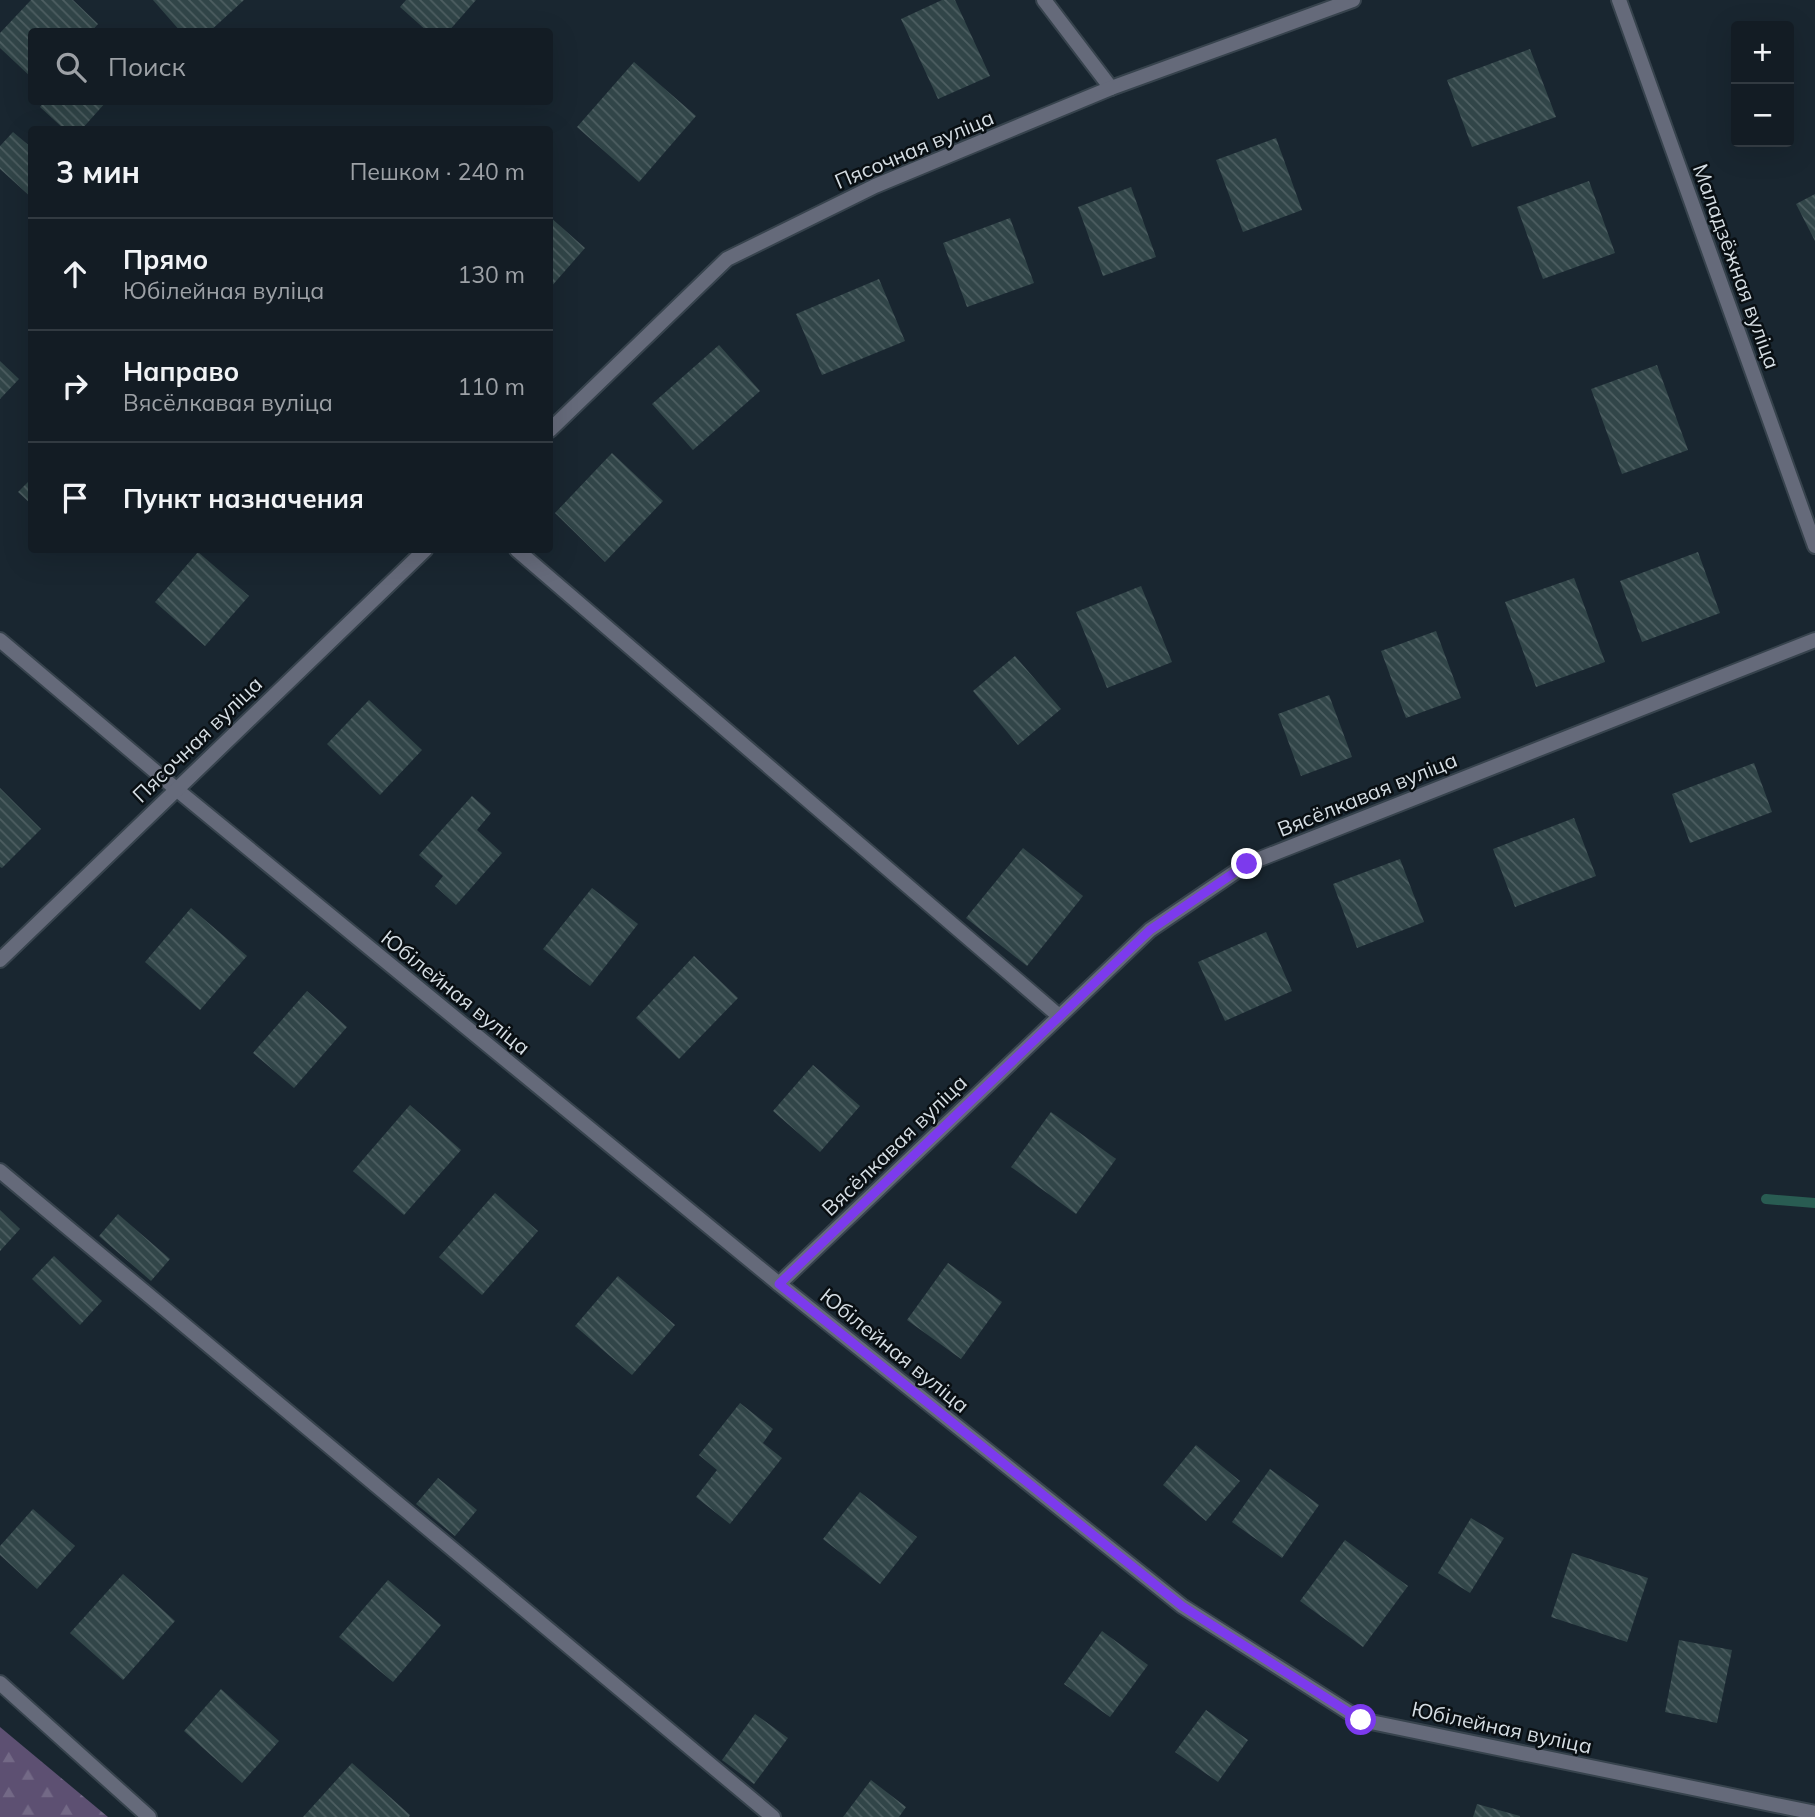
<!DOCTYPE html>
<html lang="ru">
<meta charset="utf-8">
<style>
:root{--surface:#131c24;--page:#1c252c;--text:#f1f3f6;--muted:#9da1a6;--line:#323a41}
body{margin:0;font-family:Mulish,sans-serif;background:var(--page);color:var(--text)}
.controls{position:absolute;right:21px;top:21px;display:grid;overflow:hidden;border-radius:7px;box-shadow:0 7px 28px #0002}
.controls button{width:63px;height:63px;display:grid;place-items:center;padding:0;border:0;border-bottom:2px solid var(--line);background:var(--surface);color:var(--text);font:35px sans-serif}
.stop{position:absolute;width:21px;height:21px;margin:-16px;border:5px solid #7c3aed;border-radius:50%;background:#fff}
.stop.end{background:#7c3aed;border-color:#fff;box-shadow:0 2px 7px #0008}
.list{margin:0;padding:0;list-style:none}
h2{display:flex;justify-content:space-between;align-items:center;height:91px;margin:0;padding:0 28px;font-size:30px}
h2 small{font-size:23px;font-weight:400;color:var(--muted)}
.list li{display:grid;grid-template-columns:46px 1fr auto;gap:21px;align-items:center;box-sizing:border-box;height:112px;padding:0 28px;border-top:2px solid var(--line)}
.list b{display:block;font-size:26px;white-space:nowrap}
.list p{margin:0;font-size:23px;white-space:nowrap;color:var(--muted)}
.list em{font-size:23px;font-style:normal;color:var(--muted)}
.icon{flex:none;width:38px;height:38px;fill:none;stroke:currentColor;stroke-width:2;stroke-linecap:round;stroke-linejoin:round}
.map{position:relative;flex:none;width:1815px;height:1817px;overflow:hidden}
.search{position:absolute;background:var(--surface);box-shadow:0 7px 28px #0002;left:28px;top:28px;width:525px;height:77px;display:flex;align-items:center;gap:18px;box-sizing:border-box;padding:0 24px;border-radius:7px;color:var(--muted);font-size:26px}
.panel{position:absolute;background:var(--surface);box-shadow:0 7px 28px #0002;left:28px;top:126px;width:525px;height:427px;border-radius:7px}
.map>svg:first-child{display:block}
.forest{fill:url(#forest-firs)}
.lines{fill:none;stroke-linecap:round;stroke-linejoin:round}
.stream{stroke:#295c52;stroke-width:10}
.building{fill:url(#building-back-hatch)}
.lane-casing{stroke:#37434d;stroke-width:18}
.street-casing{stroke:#37434d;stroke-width:18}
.lane{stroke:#656a7a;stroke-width:14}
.street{stroke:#656a7a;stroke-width:14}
.route{stroke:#7c3aed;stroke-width:9}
.labels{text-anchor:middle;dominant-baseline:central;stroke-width:5;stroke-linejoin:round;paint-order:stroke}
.street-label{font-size:21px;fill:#d5dde3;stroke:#090f13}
</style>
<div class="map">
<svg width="1815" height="1817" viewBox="0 0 1815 1817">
<defs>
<pattern id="forest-firs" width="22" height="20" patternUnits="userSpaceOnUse" patternTransform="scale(1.75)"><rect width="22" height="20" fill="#5d5072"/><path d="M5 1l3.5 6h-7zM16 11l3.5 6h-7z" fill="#736986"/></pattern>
<pattern id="building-back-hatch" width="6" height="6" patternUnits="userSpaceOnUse" patternTransform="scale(1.75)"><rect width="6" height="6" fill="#314548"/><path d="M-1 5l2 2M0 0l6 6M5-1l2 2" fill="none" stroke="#4e5f62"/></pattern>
</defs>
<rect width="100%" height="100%" fill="#192630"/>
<polygon class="forest" points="0,1727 108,1817 0,1817"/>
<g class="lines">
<polyline class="stream" points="1766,1199 1815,1203"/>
</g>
<g class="building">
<polygon points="31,0 73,0 98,24 91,32 32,32 32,78 0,48 0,33"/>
<polygon points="153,0 244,0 209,32 181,32"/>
<polygon points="406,0 476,0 448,32 428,32 400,7"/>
<polygon points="942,0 955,0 990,76 938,99 901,19"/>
<polygon points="1530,49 1556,117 1472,147 1447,80"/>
<polygon points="634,62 696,116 639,182 577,127"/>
<polygon points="44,102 106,102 81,130 65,130 40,107"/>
<polygon points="13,132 32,148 32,198 0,169 0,146"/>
<polygon points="1276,138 1302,210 1243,232 1216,160"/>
<polygon points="1589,181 1615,253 1543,279 1517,207"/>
<polygon points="1131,187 1156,257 1103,276 1078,207"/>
<polygon points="1815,194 1815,241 1796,204"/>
<polygon points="550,217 585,248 550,288"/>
<polygon points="1010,218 1034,283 967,307 943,243"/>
<polygon points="879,279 905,341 822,375 796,314"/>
<polygon points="719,345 760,391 693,450 652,404"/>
<polygon points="0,361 19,379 0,399"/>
<polygon points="1657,365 1688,450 1622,474 1591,389"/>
<polygon points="612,453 663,501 605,562 555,513"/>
<polygon points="32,478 32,505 18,492"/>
<polygon points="198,552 249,596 205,646 155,602"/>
<polygon points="1698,552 1720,613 1642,642 1620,581"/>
<polygon points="1574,578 1605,662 1536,687 1505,602"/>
<polygon points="1141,586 1172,662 1107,688 1076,612"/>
<polygon points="1436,631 1461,698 1406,718 1381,651"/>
<polygon points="1015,656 1061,709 1018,745 973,691"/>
<polygon points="1329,695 1352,757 1301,776 1278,714"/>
<polygon points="369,700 422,750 380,795 327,744"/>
<polygon points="1754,763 1772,812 1690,843 1672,794"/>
<polygon points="0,788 41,829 2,868 0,867"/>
<polygon points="472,796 491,813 477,830 502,853 456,905 435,886 443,876 419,855"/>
<polygon points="1574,818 1596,876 1515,907 1493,849"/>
<polygon points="1023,848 1083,896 1027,966 966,918"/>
<polygon points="1400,859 1424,922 1357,948 1333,884"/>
<polygon points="592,888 638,924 590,986 543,949"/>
<polygon points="191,908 247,956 200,1010 145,962"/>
<polygon points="1266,932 1292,991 1225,1021 1198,962"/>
<polygon points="694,956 738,998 679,1059 636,1018"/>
<polygon points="307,991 347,1027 294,1088 253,1053"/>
<polygon points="813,1065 860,1106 820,1152 773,1111"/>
<polygon points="410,1105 461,1150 404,1215 353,1171"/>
<polygon points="1051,1112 1116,1159 1076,1214 1011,1167"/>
<polygon points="495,1193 538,1231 482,1295 439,1257"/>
<polygon points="0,1210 20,1229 0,1251"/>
<polygon points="118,1214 170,1259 151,1281 99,1236"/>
<polygon points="54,1256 102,1301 80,1325 32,1279"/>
<polygon points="948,1263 1002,1302 961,1359 907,1320"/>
<polygon points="618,1276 675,1325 632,1375 575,1326"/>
<polygon points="740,1403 773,1429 763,1443 782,1458 730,1524 696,1497 717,1470 699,1455"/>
<polygon points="1196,1445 1240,1481 1206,1521 1163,1485"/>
<polygon points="1270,1469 1319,1505 1282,1558 1232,1522"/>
<polygon points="438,1478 477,1510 455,1536 416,1504"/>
<polygon points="860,1492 917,1537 880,1584 823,1539"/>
<polygon points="33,1509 75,1546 37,1589 0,1555 0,1546"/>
<polygon points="1471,1518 1504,1538 1470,1593 1438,1573"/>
<polygon points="1345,1540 1408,1586 1363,1647 1300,1601"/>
<polygon points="1572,1553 1648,1578 1627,1642 1551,1617"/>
<polygon points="123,1574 175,1621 123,1680 70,1633"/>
<polygon points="388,1580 441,1625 393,1682 339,1637"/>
<polygon points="1102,1631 1148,1665 1110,1717 1064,1684"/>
<polygon points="1679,1640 1732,1650 1717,1723 1665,1712"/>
<polygon points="221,1689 279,1741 242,1783 184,1731"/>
<polygon points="1206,1710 1248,1740 1218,1782 1175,1752"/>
<polygon points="755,1714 788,1738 754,1784 722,1760"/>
<polygon points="352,1763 410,1815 409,1817 303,1817"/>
<polygon points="871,1780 906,1807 899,1817 843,1817"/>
<polygon points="1477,1804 1520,1816 1520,1817 1473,1817"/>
</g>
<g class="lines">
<g class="lane-casing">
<g id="lane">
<polyline points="517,550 1059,1016"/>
<polyline points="0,1171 773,1817"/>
</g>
</g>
<g class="street-casing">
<g id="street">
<polyline points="1044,0 1111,88"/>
<polyline points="1619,0 1815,546"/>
<polyline points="550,430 727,259 875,186 1111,88 1353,0"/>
<polyline points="0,640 176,789 779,1284 1182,1606 1361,1720 1815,1813"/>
<polyline points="0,960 425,550"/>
<polyline points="779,1284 1150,930 1247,864 1815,640"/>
<polyline points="0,1683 149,1817"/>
</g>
</g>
<use href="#lane" class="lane"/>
<use href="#street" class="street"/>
</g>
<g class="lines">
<polyline class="route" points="1247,864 1150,930 779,1284 1182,1606 1361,1720"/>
</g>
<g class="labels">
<g class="street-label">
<text transform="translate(914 149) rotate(-23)">Пясочная вуліца</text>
<text transform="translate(1737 266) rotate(70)">Маладзёжная вуліца</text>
<text transform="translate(197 739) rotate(-44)">Пясочная вуліца</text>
<text transform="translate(1367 794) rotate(-22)">Вясёлкавая вуліца</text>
<text transform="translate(456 992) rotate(39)">Юбілейная вуліца</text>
<text transform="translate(894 1145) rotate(-44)">Вясёлкавая вуліца</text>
<text transform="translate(895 1350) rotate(39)">Юбілейная вуліца</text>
<text transform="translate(1502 1727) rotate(12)">Юбілейная вуліца</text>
</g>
</g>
</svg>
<div class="controls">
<button>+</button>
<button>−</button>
</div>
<div class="stop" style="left:1361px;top:1720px"></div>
<div class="stop end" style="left:1247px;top:864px"></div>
<div class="search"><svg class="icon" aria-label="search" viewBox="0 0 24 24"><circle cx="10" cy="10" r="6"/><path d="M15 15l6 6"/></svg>Поиск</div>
<section class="panel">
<h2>3 мин<small>Пешком · 240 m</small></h2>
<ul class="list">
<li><svg class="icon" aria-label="ahead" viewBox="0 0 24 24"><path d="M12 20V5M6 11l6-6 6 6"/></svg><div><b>Прямо</b><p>Юбілейная вуліца</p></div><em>130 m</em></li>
<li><svg class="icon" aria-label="right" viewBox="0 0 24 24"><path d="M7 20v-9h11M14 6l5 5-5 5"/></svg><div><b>Направо</b><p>Вясёлкавая вуліца</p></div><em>110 m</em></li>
<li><svg class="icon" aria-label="arrive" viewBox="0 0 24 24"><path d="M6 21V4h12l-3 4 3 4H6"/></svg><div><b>Пункт назначения</b></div></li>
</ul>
</section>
</div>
